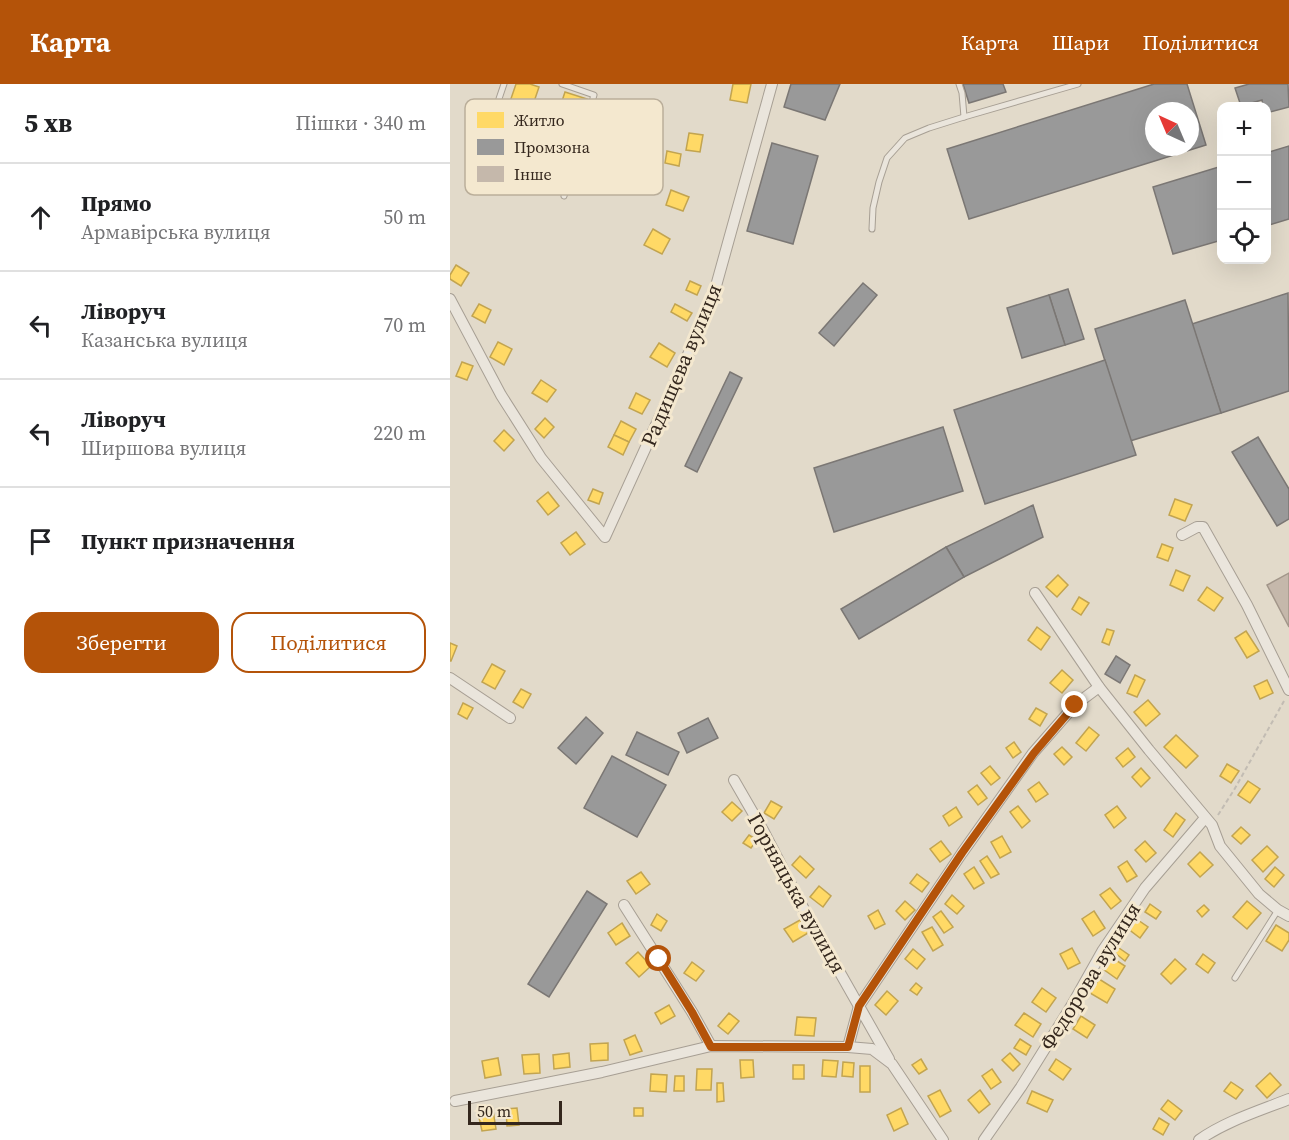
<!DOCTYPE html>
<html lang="uk">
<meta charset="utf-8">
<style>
:root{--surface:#fff;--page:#f2f2f2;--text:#202124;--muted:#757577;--line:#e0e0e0;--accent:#b45309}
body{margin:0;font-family:"Source Serif 4",serif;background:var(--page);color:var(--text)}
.controls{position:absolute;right:18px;top:18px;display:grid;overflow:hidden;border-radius:12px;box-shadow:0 6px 24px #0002}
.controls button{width:54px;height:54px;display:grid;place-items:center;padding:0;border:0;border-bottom:2px solid var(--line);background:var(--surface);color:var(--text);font:30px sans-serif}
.compass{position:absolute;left:695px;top:18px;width:54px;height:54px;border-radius:50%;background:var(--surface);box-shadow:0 6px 24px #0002;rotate:316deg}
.scale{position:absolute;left:18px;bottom:15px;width:94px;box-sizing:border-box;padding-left:6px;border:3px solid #34271d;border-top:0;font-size:16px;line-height:21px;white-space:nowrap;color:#34271d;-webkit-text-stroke:4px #f4e8cf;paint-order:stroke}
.stop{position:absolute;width:18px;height:18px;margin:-14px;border:4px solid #b45309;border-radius:50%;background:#fff}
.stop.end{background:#b45309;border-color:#fff;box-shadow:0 2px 6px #0008}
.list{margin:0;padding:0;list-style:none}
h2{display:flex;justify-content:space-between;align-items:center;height:78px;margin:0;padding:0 24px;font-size:26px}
h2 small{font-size:20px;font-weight:400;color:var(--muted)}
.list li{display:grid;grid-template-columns:39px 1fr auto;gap:18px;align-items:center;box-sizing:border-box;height:108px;padding:0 24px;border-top:2px solid var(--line)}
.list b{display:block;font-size:22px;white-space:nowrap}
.list p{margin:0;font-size:20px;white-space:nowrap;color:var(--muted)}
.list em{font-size:20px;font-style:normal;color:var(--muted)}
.actions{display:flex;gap:12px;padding:18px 24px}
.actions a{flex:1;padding:14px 0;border:2px solid var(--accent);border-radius:18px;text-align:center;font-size:21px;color:var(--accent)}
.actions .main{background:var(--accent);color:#fff}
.icon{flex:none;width:33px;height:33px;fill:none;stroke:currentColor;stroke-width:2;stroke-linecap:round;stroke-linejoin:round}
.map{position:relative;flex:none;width:839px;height:1056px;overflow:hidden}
header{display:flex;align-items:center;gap:36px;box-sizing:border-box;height:84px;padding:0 30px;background:var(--accent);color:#fff}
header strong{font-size:28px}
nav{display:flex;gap:33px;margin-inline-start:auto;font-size:21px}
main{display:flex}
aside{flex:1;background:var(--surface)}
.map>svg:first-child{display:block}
.homes{fill:#ffd966;stroke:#c2a450;stroke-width:1.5}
.industry{fill:#999;stroke:#7b7774;stroke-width:1.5;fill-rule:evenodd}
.building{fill:#c5b8ab;stroke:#a2968a;stroke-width:1.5}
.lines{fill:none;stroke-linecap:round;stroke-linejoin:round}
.lane-casing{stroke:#a79f94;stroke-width:7}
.street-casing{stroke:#a79f94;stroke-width:12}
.path{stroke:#c2bcb3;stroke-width:2;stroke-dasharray:4.5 3;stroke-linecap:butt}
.lane{stroke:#eae5dc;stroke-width:5}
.street{stroke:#eae5dc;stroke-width:10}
.route{stroke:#b45309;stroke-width:8}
.labels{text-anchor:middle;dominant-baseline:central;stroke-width:6;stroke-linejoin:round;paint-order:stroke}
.street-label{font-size:21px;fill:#34271d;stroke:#f4e8cf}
.key{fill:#f4e8cf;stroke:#baae9a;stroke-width:1.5}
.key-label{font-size:16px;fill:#34271d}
</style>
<header>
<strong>Карта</strong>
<nav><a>Карта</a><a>Шари</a><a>Поділитися</a></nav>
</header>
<main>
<aside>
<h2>5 хв<small>Пішки · 340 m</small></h2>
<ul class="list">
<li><svg class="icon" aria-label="ahead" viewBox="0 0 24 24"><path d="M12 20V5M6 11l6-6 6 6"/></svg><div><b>Прямо</b><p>Армавірська вулиця</p></div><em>50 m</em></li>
<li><svg class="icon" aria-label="left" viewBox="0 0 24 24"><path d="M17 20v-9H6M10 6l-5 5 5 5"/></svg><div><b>Ліворуч</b><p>Казанська вулиця</p></div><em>70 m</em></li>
<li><svg class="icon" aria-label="left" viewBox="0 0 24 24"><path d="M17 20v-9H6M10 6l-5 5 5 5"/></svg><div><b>Ліворуч</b><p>Ширшова вулиця</p></div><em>220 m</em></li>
<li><svg class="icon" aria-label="arrive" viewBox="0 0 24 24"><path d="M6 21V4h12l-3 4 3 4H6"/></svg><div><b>Пункт призначення</b></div></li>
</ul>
<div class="actions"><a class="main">Зберегти</a><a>Поділитися</a></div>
</aside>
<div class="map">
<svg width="839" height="1056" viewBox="0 0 839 1056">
<rect width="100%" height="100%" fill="#e2daca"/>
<g class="homes">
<polygon points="66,0 80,0 89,3 59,92 37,85"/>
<polygon points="283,0 301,0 297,19 280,16"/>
<polygon points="115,8 137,15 106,106 85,99"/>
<polygon points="239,49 253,51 250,68 236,66"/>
<polygon points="217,67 231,70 229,82 215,79"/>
<polygon points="221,106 239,113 233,127 216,121"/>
<polygon points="203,145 220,155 212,170 194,161"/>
<polygon points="6,181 19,189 11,202 0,195 0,191"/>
<polygon points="240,197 251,202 247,211 236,206"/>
<polygon points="29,220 41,226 35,239 22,232"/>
<polygon points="225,220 242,229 237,237 221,228"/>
<polygon points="48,258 62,265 54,281 40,273"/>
<polygon points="209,259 225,269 217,283 200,273"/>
<polygon points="12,278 23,282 17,296 6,292"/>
<polygon points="91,296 106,306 97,318 82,309"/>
<polygon points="186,309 200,316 192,330 179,324"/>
<polygon points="95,334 104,343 94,354 85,345"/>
<polygon points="171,337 186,345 179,358 164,351"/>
<polygon points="54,346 64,356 54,367 44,357"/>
<polygon points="164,351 179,358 173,371 158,363"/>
<polygon points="143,405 153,409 149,420 138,416"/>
<polygon points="98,408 109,422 98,431 87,417"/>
<polygon points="725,415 742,421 735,437 719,431"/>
<polygon points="126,448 135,460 120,471 111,459"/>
<polygon points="712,460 723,464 718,477 707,473"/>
<polygon points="726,486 740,492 733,507 720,501"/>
<polygon points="608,491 618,501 607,513 596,503"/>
<polygon points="757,503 773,514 764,527 748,516"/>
<polygon points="629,513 639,519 631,531 622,525"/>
<polygon points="587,543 600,553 591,566 578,556"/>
<polygon points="657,545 664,547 659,561 652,558"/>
<polygon points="796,547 809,567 797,574 785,554"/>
<polygon points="0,559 7,562 1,577 0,577"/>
<polygon points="42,580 55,587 45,605 32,598"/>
<polygon points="612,586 623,596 612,609 600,599"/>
<polygon points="685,591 695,596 687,613 677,609"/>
<polygon points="817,596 823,609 810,615 804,602"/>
<polygon points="71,605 81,610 73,624 63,618"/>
<polygon points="698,616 710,630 696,642 684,628"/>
<polygon points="13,619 23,624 17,635 8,630"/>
<polygon points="586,624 597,630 590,642 579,635"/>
<polygon points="639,643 649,651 636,667 626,659"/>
<polygon points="726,651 748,672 736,684 714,663"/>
<polygon points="564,658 571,668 563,674 556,664"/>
<polygon points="612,663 622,673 614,681 604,670"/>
<polygon points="678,664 685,673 673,683 666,674"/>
<polygon points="777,680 789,687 781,699 770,692"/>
<polygon points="540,682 550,694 541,701 531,689"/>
<polygon points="691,684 700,694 691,703 682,693"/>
<polygon points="798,697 810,705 800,719 788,711"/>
<polygon points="589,698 598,710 586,718 578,706"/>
<polygon points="527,701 537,714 528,721 518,708"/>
<polygon points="321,717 332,723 324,735 314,729"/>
<polygon points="282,718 292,727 282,737 272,728"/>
<polygon points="568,722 580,737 572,744 560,728"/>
<polygon points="667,722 676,734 664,744 655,731"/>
<polygon points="506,723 512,733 499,742 493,732"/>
<polygon points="726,729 735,736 723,753 714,746"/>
<polygon points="791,743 800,751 791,760 782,752"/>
<polygon points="299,751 307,756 301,764 293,759"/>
<polygon points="552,752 561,768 550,774 541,758"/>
<polygon points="491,757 501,770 490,778 480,765"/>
<polygon points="695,757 706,769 696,778 685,766"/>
<polygon points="817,762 828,773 813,788 802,776"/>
<polygon points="750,768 763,781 750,793 738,780"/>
<polygon points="350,772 364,785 356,794 342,781"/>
<polygon points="537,772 549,790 541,794 530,777"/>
<polygon points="677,777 687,792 677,798 668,783"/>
<polygon points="524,783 534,799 524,805 514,790"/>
<polygon points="825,783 834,791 824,803 815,795"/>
<polygon points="191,788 200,800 186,810 177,797"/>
<polygon points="467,790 479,799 472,808 460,799"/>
<polygon points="369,802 381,812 373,823 360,813"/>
<polygon points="660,804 671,817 661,825 650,811"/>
<polygon points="502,811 514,822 507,830 495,820"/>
<polygon points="455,817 465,826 455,836 446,827"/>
<polygon points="797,817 811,829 797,845 783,833"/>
<polygon points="700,820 711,828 706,835 695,828"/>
<polygon points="754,821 759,826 752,833 747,827"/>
<polygon points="428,826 435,840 425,845 418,832"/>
<polygon points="491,827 503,843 494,849 483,833"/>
<polygon points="644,827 655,844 643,852 632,835"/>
<polygon points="207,830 217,837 211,847 201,841"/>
<polygon points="685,834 698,843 690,854 677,844"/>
<polygon points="350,836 358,849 343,858 334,845"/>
<polygon points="172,839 180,852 166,861 158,849"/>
<polygon points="826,841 839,849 839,856 832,867 816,857"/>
<polygon points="482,843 493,861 483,867 472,848"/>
<polygon points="622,864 630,879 618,885 610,870"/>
<polygon points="669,864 679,871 675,877 665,869"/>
<polygon points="463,865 475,875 467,885 455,875"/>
<polygon points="188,868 201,882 189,893 176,879"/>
<polygon points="753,870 765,879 758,889 746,880"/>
<polygon points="661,873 675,882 667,895 653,885"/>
<polygon points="725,875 736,885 721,900 711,890"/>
<polygon points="242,878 254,887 246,897 234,889"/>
<polygon points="649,895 665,905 657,919 640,909"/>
<polygon points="466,899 472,904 467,911 460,906"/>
<polygon points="592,904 606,914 596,928 582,918"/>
<polygon points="437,907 448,917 436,931 425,921"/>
<polygon points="219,921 225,932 211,940 205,929"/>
<polygon points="279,929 289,937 278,950 268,942"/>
<polygon points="574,929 591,940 583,953 565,941"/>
<polygon points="631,932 645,941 637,954 623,945"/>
<polygon points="347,933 366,934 364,952 345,951"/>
<polygon points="185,951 192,967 180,971 174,956"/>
<polygon points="570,955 581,962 576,971 564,964"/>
<polygon points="158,959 158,976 141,977 140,960"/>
<polygon points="119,969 120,983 104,985 103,971"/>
<polygon points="560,969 570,980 563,987 552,976"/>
<polygon points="89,970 90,989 74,990 72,971"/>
<polygon points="48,974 51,991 35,994 32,977"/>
<polygon points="471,975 477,985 469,990 462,981"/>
<polygon points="606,975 621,985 613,996 599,986"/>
<polygon points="290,976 303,976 304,993 291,994"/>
<polygon points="373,976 388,977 386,993 372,992"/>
<polygon points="393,978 404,979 403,993 392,992"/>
<rect x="343" y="981" width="11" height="14"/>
<rect x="410" y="982" width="10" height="26"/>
<polygon points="247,985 262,985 261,1006 246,1006"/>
<polygon points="542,985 551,998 541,1005 532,992"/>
<polygon points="820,989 831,1001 817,1014 806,1002"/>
<polygon points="201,990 217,991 216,1008 200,1007"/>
<polygon points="225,992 234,992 234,1007 224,1007"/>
<polygon points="781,998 793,1006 786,1015 774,1007"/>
<polygon points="267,999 273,999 274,1017 267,1018"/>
<polygon points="490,1006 501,1027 490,1033 478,1012"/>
<polygon points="530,1006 540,1020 529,1029 518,1016"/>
<polygon points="582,1007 603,1016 597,1028 577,1019"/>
<polygon points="718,1016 732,1027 725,1036 711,1025"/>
<polygon points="67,1024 69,1041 57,1042 56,1025"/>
<rect x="184" y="1024" width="9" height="8"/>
<polygon points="451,1024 458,1040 444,1047 437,1031"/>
<polygon points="43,1026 46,1045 32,1047 28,1029"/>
<polygon points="709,1034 719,1040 713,1051 703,1045"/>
</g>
<g class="industry">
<polygon points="341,0 390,0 375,36 334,23"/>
<polygon points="513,0 553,0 556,8 519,19"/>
<path d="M704,0h33l19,61 -237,74 -22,-70zM704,27h36v36h-36z"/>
<polygon points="799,0 838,0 839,23 816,29 816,22 813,22 812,16 791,22 785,4"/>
<polygon points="322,59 368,72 343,160 297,147"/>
<polygon points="839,62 839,135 816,142 816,69"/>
<polygon points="772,82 772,156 723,170 703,103"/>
<polygon points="413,199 427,211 384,262 369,249"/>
<polygon points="618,205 634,255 615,261 599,211"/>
<polygon points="838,209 839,307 771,329 742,240"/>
<polygon points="599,211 615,261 572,274 557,224"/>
<polygon points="735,216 771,329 680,357 645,245"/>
<polygon points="655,276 686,371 535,420 504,326"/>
<polygon points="280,288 292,294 247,388 235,382"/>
<polygon points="493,343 513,407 384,448 364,384"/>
<polygon points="808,353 839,405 839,435 827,442 782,368"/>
<polygon points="583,421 593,453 514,493 496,463"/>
<polygon points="496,463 514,493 409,555 391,525"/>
<polygon points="666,572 680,581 670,599 655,590"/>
<polygon points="136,633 153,649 126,680 108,664"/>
<polygon points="258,634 268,654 237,669 228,649"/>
<polygon points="187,648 229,668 218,691 176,671"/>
<polygon points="162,672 216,701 187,753 134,724"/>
<polygon points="137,807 157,820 99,913 78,900"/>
</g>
<polygon class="building" points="839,489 839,543 817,501"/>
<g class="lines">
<g class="lane-casing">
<g id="lane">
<polyline points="112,0 144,11 114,112"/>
<polyline points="509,0 512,9 514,33"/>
<polyline points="27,80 54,0"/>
<polyline points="422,145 423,124 429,98 437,74 455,54 479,44 514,33 628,0"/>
<polyline points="785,894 828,826"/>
</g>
</g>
<g class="street-casing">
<g id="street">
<polyline points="0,215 51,311 91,374 155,453 261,220 322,0"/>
<polyline points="732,451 747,443 753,443 797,521 839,606"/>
<polyline points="585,509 649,603 699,666 762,741 770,762 809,810 828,826 839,832"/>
<polyline points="0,594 60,634"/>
<polyline points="284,696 314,748 351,820 439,975"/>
<polyline points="174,821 242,928 261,962"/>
<polyline points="398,963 409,922 512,769 583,669 625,621 649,603"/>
<polyline points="5,1017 152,988 261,962 398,963 422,965 442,980 493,1056"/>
<polyline points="534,1056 571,1003 622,921 653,866 695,804 755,734"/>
<path d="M749,1056c27,-19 60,-29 90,-41"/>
</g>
</g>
<polyline class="path" points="768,731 784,706 834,617"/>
<use href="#lane" class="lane"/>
<use href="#street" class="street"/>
</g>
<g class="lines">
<polyline class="route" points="209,875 242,928 261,963 398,963 409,922 512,769 584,669 625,621"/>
</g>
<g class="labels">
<g class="street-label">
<text transform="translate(231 281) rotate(-67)">Радищева вулиця</text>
<text transform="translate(347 809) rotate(61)">Горняцька вулиця</text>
<text transform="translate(640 892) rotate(-58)">Федорова вулиця</text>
</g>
</g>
<rect x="15" y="15" width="198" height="96" rx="9" class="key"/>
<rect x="27" y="28" width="27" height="16" fill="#ffd966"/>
<rect x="27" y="55" width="27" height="16" fill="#999"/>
<rect x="27" y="82" width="27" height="16" fill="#c5b8ab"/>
<g class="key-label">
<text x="64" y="42">Житло</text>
<text x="64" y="69">Промзона</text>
<text x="64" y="96">Інше</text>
</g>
</svg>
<div class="controls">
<button>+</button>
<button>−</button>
<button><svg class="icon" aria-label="locate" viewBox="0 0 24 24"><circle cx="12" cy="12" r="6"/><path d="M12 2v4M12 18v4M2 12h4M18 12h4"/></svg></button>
</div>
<svg class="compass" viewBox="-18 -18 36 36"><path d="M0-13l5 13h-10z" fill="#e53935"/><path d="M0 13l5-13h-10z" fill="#757577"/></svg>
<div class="scale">50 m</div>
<div class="stop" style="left:209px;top:875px"></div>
<div class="stop end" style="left:625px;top:621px"></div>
</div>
</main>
